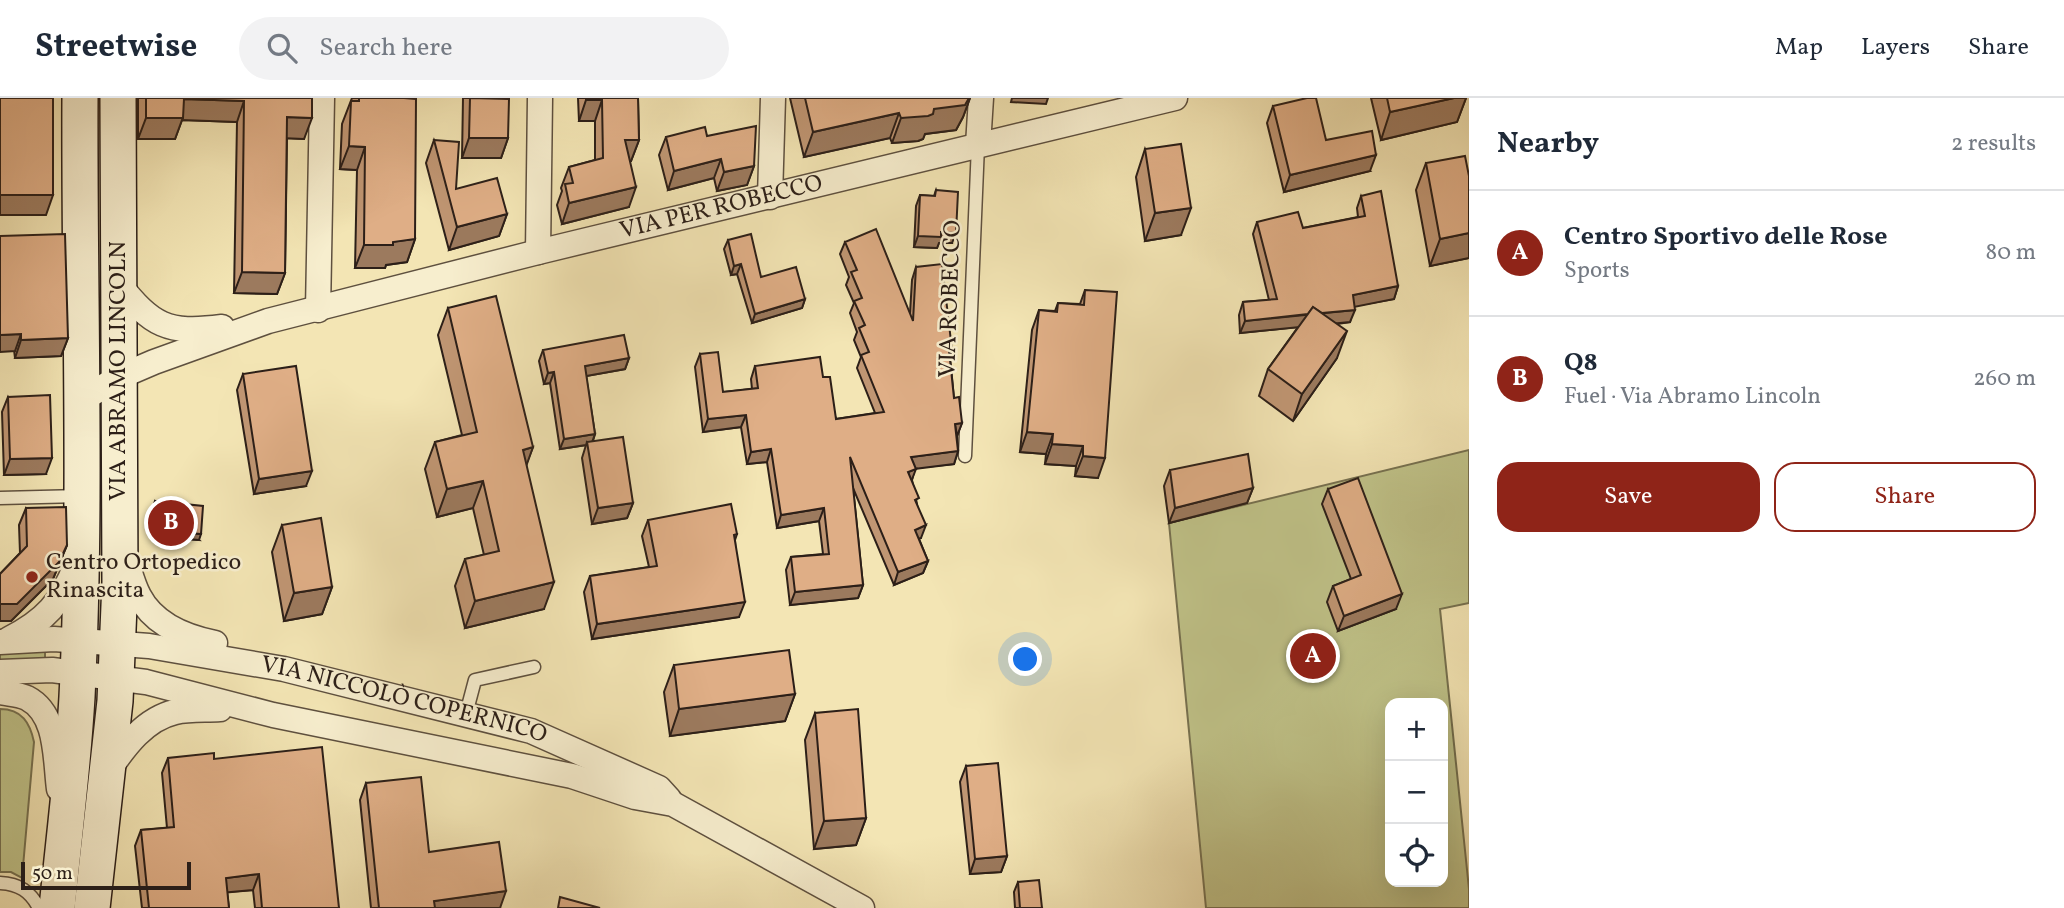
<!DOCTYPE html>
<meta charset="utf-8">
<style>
:root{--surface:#fff;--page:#f2f2f3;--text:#1f2937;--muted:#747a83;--line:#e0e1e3;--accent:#8f2418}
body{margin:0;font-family:Vollkorn,serif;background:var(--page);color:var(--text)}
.controls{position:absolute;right:21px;bottom:21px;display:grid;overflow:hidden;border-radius:14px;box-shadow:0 7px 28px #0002}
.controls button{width:63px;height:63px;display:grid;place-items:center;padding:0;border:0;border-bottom:2px solid var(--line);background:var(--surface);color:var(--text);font:35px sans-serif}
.scale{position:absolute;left:21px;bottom:18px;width:170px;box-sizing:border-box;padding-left:7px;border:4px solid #2c1f18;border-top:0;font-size:19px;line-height:24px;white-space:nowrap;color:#2c1f18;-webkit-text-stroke:5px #f7eece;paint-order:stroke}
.you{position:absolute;left:1026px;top:562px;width:24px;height:24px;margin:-18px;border:5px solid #fff;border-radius:50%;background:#1a73e8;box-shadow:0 0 0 10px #1a73e833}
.badge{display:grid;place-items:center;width:46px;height:46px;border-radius:50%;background:var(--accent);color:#fff;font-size:23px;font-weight:700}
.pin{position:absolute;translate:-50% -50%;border:4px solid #fff;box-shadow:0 2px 7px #0006}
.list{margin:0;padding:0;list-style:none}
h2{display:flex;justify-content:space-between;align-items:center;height:91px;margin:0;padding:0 28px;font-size:30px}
h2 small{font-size:23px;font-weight:400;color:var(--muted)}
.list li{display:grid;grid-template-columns:46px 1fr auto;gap:21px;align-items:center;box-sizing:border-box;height:126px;padding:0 28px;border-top:2px solid var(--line)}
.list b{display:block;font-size:26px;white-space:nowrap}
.list p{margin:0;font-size:23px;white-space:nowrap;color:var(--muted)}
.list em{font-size:23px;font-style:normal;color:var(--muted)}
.actions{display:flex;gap:14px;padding:21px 28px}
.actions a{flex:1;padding:16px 0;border:2px solid var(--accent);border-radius:21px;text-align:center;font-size:24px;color:var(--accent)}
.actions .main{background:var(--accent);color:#fff}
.icon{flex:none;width:38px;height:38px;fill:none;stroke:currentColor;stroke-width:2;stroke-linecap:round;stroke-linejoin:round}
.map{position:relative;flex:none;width:1469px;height:810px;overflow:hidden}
header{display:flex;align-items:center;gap:42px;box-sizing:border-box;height:98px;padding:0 35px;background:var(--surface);border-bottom:2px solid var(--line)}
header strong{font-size:33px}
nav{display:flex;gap:38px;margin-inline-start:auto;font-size:24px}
.search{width:490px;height:63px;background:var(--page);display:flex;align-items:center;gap:18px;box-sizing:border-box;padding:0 24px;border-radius:38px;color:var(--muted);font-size:26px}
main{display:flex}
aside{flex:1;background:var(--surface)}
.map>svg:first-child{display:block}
.green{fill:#c0c389;stroke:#767150;stroke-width:2;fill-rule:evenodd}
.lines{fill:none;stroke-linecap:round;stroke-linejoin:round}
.service-casing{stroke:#5e503f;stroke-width:15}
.minor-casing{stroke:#5e503f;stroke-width:27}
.secondary-casing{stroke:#2c1f18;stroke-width:38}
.service{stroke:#f7eece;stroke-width:12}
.minor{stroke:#f7eece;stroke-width:24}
.secondary{stroke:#f7eece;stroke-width:35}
.wall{fill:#c09673;stroke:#2c1f18;stroke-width:2}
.shaded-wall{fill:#9c7a5e;stroke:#2c1f18;stroke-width:2}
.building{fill:#dfae86;stroke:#2c1f18;stroke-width:2}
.poi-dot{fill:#8f2418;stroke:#f7eece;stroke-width:2.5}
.labels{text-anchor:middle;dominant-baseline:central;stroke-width:5;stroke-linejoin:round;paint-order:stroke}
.street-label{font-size:24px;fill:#2c1f18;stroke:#f7eece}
.poi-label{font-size:24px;fill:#2c1f18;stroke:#f7eece;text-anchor:start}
</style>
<header>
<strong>Streetwise</strong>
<div class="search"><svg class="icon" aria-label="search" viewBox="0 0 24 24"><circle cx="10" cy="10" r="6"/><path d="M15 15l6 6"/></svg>Search here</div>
<nav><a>Map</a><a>Layers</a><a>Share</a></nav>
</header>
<main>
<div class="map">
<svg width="1469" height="810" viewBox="0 0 1469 810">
<rect width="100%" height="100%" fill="#f3e5b4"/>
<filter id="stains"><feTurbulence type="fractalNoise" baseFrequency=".00286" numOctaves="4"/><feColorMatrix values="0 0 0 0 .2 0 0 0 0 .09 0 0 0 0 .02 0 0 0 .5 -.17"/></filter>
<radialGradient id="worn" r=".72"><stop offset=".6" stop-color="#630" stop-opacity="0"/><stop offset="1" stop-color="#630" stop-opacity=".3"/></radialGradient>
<g class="green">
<path d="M1469,352v153l-29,6 29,280v19h-263l-37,-385zM1390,605h53v179h-53z"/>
<polygon points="45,552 45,562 0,564 0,554"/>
<path d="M0,611c22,0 30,14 34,33l-12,136 -11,-6h-11z"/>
</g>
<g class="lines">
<g class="service-casing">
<g id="service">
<polyline points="965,358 978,47"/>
<polyline points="0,400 81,398"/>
<polyline points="466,616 475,582 534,569"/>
<path d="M0,785c19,1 30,8 39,25"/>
</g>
</g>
<g class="minor-casing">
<g id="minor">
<polyline points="978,47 981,0"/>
<polyline points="770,99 773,0"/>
<polyline points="538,154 540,0"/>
<path d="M118,185c34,43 49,51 104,44"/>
<polyline points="318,212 322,0"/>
<path id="s1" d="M82,302l37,-23 35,-15 114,-41 270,-69 637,-154"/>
<path d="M126,462c4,12 7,25 13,36 15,29 46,41 76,47"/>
<path d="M9,541c36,-18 53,-37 67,-74"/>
<path id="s2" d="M0,544l54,-3 95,7 135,23 247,62 128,57 10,11"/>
<polyline points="0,574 52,572 146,584 273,617 572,678 635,699 673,706 862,810"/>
<path d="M0,594c9,2 19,2 27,6 31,16 28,61 32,91"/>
<path d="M109,672c16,-24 36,-51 66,-58 14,-3 30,-2 45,-3"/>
</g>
</g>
<g class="secondary-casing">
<g id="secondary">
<path d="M57,810c7,-70 16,-141 20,-211 10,-199 2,-400 3,-599"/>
<polyline points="92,810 115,603 120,484 118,0"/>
</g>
</g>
<use href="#service" class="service"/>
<use href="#minor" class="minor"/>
<use href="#secondary" class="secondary"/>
</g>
<g class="wall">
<polygon points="138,0 312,0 304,41 287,40 285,175 277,196 234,195 237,24 182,22 175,41 138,41"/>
<polygon points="352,0 404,0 415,141 407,164 386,167 385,170 355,170 357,72 340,71 342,26"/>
<polygon points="463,0 501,0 508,40 501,60 462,60"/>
<polygon points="578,0 638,0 639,42 631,63 630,63 629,109 562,126 557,107 562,93 561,90 569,69 595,62 595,23 579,23"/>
<polygon points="790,0 970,0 963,19 956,32 925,36 923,41 918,43 892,45 890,40 804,59"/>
<polygon points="1371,0 1466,0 1457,24 1381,42"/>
<polygon points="1273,8 1326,42 1370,73 1284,94 1267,25"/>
<polygon points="707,38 754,68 747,87 717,93 714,80 668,92 659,57 666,39"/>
<polygon points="434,42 456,91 507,116 499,138 449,152 426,65"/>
<polygon points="1145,51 1181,137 1145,143 1136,79"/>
<polygon points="1426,65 1469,78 1469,160 1430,168 1416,92"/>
<polygon points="936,92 952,145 939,145 937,150 914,149 916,108 920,97 934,98"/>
<polygon points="1361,98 1398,188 1394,201 1354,208 1350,224 1337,226 1337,260 1293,323 1259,298 1268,271 1298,229 1240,235 1239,217 1243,204 1269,202 1253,136 1257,124 1303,130 1358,119 1357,110"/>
<polygon points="0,138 68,240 61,258 15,260"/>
<polygon points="728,142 761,179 805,201 802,210 752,225 737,176 731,177 724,151"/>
<polygon points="845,144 910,215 912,182 916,169 952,252 950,259 954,300 962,325 957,338 958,353 954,366 915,370 912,382 917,406 921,440 919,441 928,463 923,475 894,487 853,390 863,487 858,500 790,507 786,472 791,459 823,456 819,423 777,430 767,364 747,366 741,329 703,334 695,269 700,256 723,294 752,291 751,281 755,268 823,279 836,321 875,315 857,270 861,259 854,242 857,234 850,215 854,205 846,187 849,179 840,156"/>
<polygon points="1085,192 1098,380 1075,378 1076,368 1045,366 1046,356 1020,354 1032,232 1039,212 1055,213 1058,205 1080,206"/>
<polygon points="448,210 533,349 526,367 544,511 465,530 455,488 465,461 484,457 473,410 437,419 425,371 435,344 462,337 438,237"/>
<polygon points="543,252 629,260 625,271 586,278 595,336 593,343 633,405 627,420 592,426 582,360 586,347 560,351 550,285 544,286 539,263"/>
<polygon points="243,276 306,388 254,396 237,292"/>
<polygon points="8,299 46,376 4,377 2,314"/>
<polygon points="1170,372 1253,390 1247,405 1169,425 1164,388"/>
<polygon points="1328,391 1396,511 1338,533 1327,504 1333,488 1351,481 1322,406"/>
<polygon points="155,403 199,442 150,438 153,409"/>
<polygon points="26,410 67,447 53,481 11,523 0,523 0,476 20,455 19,427"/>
<polygon points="648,422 737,436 735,442 739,519 592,541 584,494 590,478 649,469 642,438"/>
<polygon points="282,427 332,489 322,516 284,523 272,454"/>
<polygon points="674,567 795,596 785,623 670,638 664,594"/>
<polygon points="815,615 866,720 856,747 814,751 805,642"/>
<polygon points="168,660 214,661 339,810 255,810 253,792 227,794 229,810 142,810 135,748 141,732 167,730 162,675"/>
<polygon points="966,668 1007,758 1001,774 970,776 960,684"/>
<polygon points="366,685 429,754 500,810 371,810 360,702"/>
<polygon points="1018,784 1042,810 1015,810 1014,794"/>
</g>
<g class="shaded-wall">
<polygon points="970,0 963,19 956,32 925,36 923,41 918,43 892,45 901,20"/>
<polygon points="1012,0 1048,0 1046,6 1011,4"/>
<polygon points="1454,0 1466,0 1457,24 1381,42 1390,14"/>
<polygon points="184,1 244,3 237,24 182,22 175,41 138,41 146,20"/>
<polygon points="586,2 602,2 595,23 579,23"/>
<polygon points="899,15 890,40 804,59 813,34"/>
<polygon points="287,19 312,20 304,41 280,40"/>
<polygon points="469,40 508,40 501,60 462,60"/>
<polygon points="625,42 639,42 631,63 617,63"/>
<polygon points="349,48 365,49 357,72 340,71"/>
<polygon points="1376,57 1370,73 1284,94 1290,77"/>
<polygon points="721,61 714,80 668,92 674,73"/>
<polygon points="754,68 747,87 717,93 724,74"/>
<polygon points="636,89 629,109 562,126 569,105"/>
<polygon points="0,97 53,97 46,117 0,117"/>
<polygon points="1191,110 1181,137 1145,143 1155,115"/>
<polygon points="507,116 499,138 449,152 457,129"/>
<polygon points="941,134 956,135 952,145 939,145 937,150 914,149 918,138"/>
<polygon points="1469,135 1469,160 1430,168 1440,141"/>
<polygon points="415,141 407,164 386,167 385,170 355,170 364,147"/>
<polygon points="741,166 737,176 731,177 734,168"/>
<polygon points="242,174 285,175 277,196 234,195"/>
<polygon points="1398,188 1394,201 1349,210 1353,197"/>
<polygon points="805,201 802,210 752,225 755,216"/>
<polygon points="1355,212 1350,224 1240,235 1245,223"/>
<polygon points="1347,233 1337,260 1293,323 1302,296"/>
<polygon points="21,236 15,253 0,254 0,237"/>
<polygon points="68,240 61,258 15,260 21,242"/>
<polygon points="629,260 625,271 581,279 585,268"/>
<polygon points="554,274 550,285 544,286 548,275"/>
<polygon points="746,317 741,329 703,334 708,321"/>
<polygon points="962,325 957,338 955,326"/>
<polygon points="1027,334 1053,336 1046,356 1020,354"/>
<polygon points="595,336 591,347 587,344 586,347 560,351 564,341"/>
<polygon points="1052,346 1083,348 1076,368 1045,366"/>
<polygon points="533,349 523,377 523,352"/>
<polygon points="771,351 767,364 747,366 751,354"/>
<polygon points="958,353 954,366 906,372 911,359"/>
<polygon points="1083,358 1105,360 1098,380 1075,378"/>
<polygon points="52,360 46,376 4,377 10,361"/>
<polygon points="916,371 911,384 908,374"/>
<polygon points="312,373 306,388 254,396 259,381"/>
<polygon points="483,383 473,410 437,419 447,391"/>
<polygon points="1253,390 1247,405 1169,425 1175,410"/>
<polygon points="633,405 627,420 592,426 598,410"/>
<polygon points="824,410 819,423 777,430 781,417"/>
<polygon points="926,427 921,440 910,444 915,432"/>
<polygon points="152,432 201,436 199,442 150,438"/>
<polygon points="67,447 53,481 11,523 0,523 0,506"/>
<polygon points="928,463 923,475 894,487 898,474"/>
<polygon points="554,484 544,511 465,530 475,503"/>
<polygon points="863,487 858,500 790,507 795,494"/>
<polygon points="332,489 322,516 284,523 294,495"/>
<polygon points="1402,496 1396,511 1338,533 1344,518"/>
<polygon points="745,504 739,519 592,541 597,526"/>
<polygon points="795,596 785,623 670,638 679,611"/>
<polygon points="866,720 856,747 814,751 824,723"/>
<polygon points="1007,758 1001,774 970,776 975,761"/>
<polygon points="259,776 253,792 220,795 226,780"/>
<polygon points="506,793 500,810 431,810 434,803"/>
</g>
<g class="building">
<rect x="0" y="0" width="53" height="97"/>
<polygon points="146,0 312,0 312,20 287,19 285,175 242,174 244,3 184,1 183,20 146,20"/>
<polygon points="359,0 404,0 416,1 415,141 393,144 393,147 364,147 365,49 349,48 351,3 359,3"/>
<polygon points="470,0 509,1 508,40 469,40"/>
<polygon points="586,0 638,0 639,42 625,42 636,89 569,105 565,86 573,85 569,69 603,60 602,2 586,2"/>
<polygon points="805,0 969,0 965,7 934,11 933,16 928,18 901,20 899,15 813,34"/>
<polygon points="1307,0 1316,0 1326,42 1372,33 1376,57 1290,77 1273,8"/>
<polygon points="1387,0 1454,0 1390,14"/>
<polygon points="756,28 754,68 724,74 721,61 674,73 666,39 705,29 707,38"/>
<polygon points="434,42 459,44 456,91 497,80 507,116 457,129"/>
<polygon points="1181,46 1191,110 1155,115 1145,51"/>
<polygon points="1465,58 1469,78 1469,135 1440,141 1426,65"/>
<polygon points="936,92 958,94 956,135 941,134 941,139 918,138 920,97 935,98"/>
<polygon points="1381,93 1398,188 1353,197 1355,212 1322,215 1313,209 1308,216 1245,223 1243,204 1277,201 1257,124 1298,114 1303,130 1365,118 1361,98"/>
<polygon points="876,131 913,223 916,169 942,166 952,252 949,252 954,300 959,299 962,325 955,326 958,353 911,359 916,371 908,374 919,400 915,402 926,427 915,432 928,463 898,474 850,359 863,487 795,494 791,459 829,456 824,410 781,417 771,351 751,354 746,317 708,321 700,256 718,254 723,294 758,290 755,268 820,259 823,279 830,279 836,321 884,314 861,257 869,254 859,230 865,227 854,203 862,200 851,174 857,172 845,144"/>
<polygon points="65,136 68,240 21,242 21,236 0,237 0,138"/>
<polygon points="751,136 761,179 796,169 805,201 755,216 741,166 734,168 728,142"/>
<polygon points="1085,192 1117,194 1105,360 1083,358 1083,348 1052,346 1053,336 1027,334 1039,212 1057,214 1058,205 1084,207"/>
<polygon points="496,198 533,349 523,352 554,484 475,503 465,461 499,453 483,383 447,391 435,344 477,334 448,210"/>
<polygon points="1313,209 1347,233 1302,296 1268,271"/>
<polygon points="624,237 629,260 585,268 595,336 564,341 554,274 548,275 543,252"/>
<polygon points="296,268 312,373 259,381 243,276"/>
<polygon points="50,297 52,360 10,361 8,299"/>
<polygon points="623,339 633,405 598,410 587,344"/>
<polygon points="1248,356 1253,390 1175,410 1170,372"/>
<polygon points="1358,380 1402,496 1344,518 1333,488 1361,477 1328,391"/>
<polygon points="155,403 203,408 201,436 152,432"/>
<polygon points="731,406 737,436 734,437 745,504 597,526 590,478 657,468 648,422"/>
<polygon points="66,409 67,447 59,464 17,506 0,506 0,476 27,448 26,410"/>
<polygon points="321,420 332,489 294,495 282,427"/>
<polygon points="789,552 795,596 679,611 674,567"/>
<polygon points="858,611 866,720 824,723 815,615"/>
<polygon points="322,649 339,810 262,810 259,776 226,780 229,810 149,810 141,732 174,729 168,660 214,655 214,661"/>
<polygon points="998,665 1007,758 975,761 966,668"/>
<polygon points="421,679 429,754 499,744 506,793 434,803 435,810 379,810 366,685"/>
<polygon points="1039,782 1042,810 1020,810 1018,784"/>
<polygon points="560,799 600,810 558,810"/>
</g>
<circle class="poi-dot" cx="32" cy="479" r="7"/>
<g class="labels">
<g class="street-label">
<text stroke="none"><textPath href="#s1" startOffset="670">VIA PER ROBECCO</textPath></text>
<text transform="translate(951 201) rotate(-88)">VIA ROBECCO</text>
<text transform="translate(119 273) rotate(-90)">VIA ABRAMO LINCOLN</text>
<text stroke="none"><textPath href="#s2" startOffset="410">VIA NICCOLÒ COPERNICO</textPath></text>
</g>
<g class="poi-label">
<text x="46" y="465">Centro Ortopedico<tspan x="46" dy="28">Rinascita</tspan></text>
</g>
</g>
<rect width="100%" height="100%" filter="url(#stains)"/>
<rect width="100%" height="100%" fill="url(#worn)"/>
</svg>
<div class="controls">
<button>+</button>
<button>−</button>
<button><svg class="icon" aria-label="locate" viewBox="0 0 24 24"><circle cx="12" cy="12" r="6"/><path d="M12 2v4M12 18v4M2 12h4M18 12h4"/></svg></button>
</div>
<div class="scale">50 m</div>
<div class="you"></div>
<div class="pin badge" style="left:1313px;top:558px">A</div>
<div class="pin badge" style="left:171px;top:425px">B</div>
</div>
<aside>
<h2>Nearby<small>2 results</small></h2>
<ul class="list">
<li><span class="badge">A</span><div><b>Centro Sportivo delle Rose</b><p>Sports</p></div><em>80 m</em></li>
<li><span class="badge">B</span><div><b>Q8</b><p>Fuel · Via Abramo Lincoln</p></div><em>260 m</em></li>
</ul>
<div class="actions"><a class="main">Save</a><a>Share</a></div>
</aside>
</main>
